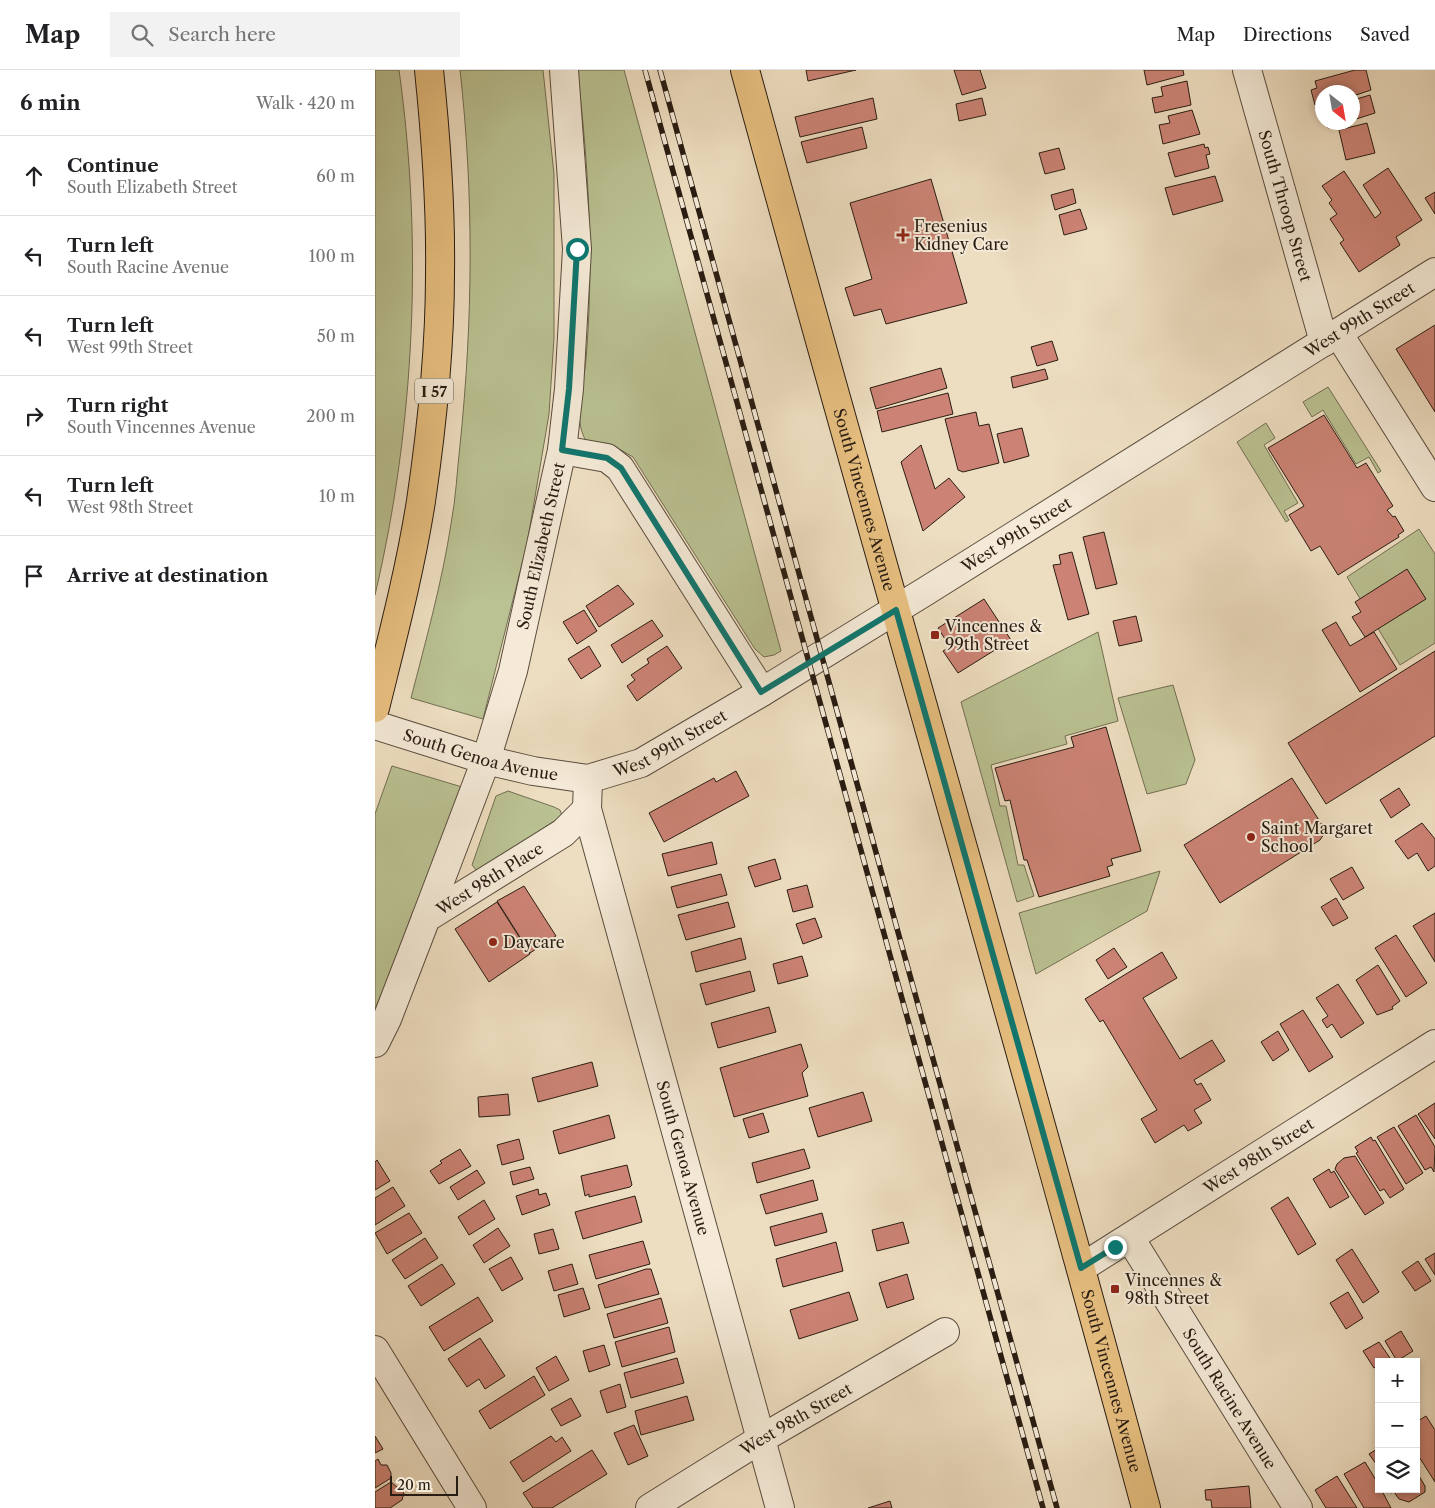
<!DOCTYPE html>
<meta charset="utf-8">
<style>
:root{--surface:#fff;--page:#f2f2f2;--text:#202124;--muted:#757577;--line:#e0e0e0}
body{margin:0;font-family:"Libre Caslon Text",serif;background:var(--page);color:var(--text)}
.controls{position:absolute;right:15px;bottom:15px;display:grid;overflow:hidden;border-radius:0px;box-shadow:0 2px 8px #0003}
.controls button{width:45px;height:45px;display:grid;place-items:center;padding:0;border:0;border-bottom:1px solid var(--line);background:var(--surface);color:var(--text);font:25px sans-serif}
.compass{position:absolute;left:940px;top:15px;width:45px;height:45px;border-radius:50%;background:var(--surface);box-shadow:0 2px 8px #0003;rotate:149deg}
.scale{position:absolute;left:15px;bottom:12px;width:68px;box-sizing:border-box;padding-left:5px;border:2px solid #291c12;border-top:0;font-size:14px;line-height:18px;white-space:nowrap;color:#291c12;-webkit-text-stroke:4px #f4ead7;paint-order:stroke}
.stop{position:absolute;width:15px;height:15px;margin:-11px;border:4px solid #0f766e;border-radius:50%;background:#fff}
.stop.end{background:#0f766e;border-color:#fff;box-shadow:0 1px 5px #0008}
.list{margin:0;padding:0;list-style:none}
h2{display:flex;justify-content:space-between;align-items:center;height:65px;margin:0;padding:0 20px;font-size:21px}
h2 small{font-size:16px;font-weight:400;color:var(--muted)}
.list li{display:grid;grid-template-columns:32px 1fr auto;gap:15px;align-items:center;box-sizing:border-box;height:80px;padding:0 20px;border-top:1px solid var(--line)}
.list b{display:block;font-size:19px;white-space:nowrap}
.list p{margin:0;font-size:16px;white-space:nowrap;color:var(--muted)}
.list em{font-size:16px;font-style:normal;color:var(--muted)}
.icon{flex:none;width:28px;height:28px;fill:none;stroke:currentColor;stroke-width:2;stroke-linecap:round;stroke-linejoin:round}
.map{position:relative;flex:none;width:1060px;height:1438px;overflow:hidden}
header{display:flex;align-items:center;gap:30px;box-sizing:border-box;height:70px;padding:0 25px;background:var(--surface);border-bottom:1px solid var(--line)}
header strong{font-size:24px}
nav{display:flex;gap:28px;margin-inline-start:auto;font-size:18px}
.search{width:350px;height:45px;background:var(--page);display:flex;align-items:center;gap:12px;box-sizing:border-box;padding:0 18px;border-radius:0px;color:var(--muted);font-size:19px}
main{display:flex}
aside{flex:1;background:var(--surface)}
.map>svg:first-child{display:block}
.green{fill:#bac192;stroke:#726e52}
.building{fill:#cc8375;stroke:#291c12}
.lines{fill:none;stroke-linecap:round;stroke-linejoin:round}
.minor-casing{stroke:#5a4c3e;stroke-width:30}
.major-casing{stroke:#291c12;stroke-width:30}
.highway-casing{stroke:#291c12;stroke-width:30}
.minor{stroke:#f4ead7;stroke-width:28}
.major{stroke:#e7bf80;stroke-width:28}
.highway{stroke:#e7bf80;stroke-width:28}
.rail-casing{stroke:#291c12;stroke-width:5.5}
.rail{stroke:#f4ead7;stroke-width:4;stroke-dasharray:11;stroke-linecap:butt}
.route{stroke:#0f766e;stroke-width:6}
.poi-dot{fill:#8f2418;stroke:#f4ead7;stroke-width:2}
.labels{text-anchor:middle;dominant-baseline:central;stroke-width:4;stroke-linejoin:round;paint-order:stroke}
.shield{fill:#f4ead7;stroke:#665a4d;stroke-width:1}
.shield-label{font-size:15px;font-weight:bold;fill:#291c12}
.street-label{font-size:16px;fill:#291c12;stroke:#f4ead7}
.poi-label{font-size:16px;fill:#291c12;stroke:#f4ead7;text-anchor:start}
</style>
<header>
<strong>Map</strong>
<div class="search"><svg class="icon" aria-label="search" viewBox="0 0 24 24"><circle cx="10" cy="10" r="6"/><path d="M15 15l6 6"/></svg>Search here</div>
<nav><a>Map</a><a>Directions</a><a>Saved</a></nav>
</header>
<main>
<aside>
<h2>6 min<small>Walk · 420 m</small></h2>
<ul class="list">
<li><svg class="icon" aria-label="ahead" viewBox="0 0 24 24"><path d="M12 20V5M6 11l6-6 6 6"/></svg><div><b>Continue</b><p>South Elizabeth Street</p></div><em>60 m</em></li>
<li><svg class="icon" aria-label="left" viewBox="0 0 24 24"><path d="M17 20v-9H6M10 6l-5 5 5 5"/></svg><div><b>Turn left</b><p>South Racine Avenue</p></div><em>100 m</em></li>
<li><svg class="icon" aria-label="left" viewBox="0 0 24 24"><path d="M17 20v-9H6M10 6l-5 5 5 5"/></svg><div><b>Turn left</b><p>West 99th Street</p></div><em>50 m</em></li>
<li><svg class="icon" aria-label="right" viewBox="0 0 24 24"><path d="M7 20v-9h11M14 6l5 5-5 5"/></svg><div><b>Turn right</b><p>South Vincennes Avenue</p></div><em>200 m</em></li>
<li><svg class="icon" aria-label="left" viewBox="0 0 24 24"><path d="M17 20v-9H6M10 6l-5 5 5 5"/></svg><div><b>Turn left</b><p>West 98th Street</p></div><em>10 m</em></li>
<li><svg class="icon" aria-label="arrive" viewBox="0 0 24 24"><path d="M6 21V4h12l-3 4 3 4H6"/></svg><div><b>Arrive at destination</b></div></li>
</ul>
</aside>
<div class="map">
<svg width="1060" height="1438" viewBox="0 0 1060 1438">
<rect width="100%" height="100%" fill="#eedec1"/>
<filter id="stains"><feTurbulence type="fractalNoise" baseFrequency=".004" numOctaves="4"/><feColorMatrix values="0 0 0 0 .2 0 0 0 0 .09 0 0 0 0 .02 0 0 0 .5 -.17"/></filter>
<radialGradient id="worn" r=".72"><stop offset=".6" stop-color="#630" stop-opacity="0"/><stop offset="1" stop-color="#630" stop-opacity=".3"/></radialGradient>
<g class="green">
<path d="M0,0h24c24,172 16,355 -24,525z"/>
<path d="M85,0h83l11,104v164l-5,76 -22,130 -44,175 -72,-21c15,-58 31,-116 40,-174 5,-26 6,-53 9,-79 13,-125 14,-250 0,-375z"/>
<path d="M202,0h47l157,581 -7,4 -10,2 -9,-8 -122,-192 -12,-7 -35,-9c-14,-24 -2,-55 0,-82 8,-95 3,-194 -9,-289z"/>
<polygon points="953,317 1006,401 1003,403 994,387 981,394 948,340 937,347 928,332"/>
<polygon points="891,353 900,368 889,375 923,433 909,441 914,450 911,452 862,372"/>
<polygon points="1044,459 1060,484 1060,573 1025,595 972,507"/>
<polygon points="723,562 743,651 690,666 692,674 616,695 625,736 631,736 643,795 649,795 659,826 642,832 586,632"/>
<polygon points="798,615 820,690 811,714 772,724 743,628"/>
<polygon points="17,696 87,717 44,835 0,939 0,744"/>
<polygon points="133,721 179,737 185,740 187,746 102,801 97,795 121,726"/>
<polygon points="785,801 772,841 661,904 644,843"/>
</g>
<g class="building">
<polygon points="431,0 481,0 433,11"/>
<polygon points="579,0 605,0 611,18 587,25"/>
<polygon points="769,0 808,0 809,5 772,15"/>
<polygon points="980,0 991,0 996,20 978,26 978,22 948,22 948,33 940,35 936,20 942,18 940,11"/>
<polygon points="812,11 816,35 780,43 777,28 788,26 786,17"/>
<polygon points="995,25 1000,43 978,50 978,30"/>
<polygon points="498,28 502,49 425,67 420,47"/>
<polygon points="607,28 611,45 584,51 581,34"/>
<polygon points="948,39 948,52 974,52 953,58 951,53 948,54 943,40"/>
<polygon points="817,40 825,64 788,74 784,55 795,53 793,46"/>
<polygon points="992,53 1000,83 971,90 964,60"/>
<polygon points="487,57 492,78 432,93 426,72"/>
<polygon points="829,74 830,78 833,77 835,84 831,85 834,98 800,107 793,83"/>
<polygon points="684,78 690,99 670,104 664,83"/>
<polygon points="1013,98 1047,150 1021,167 1025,175 984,202 965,173 969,170 955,149 962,144 954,133 957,130 947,116 969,101 1000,148 1006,143 988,115"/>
<polygon points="840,106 848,131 798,145 790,118"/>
<polygon points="556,109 592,233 511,254 506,239 479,246 470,218 497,209 475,133"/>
<polygon points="698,119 701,133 680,140 676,125"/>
<polygon points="1060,122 1060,144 1050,128"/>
<polygon points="705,139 712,159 689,165 684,145"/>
<polygon points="1060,255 1060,342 1021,279"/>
<polygon points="677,271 683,290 662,296 656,277"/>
<polygon points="566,298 572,318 501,339 495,318"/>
<polygon points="670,299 673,309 638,318 636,307"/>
<polygon points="573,323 578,344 507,362 502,341"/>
<polygon points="601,342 604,356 614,354 624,393 588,402 583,400 570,349"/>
<polygon points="949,345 982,398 991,393 1018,436 1012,440 1018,447 1020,446 1029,461 1023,465 1024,467 963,505 945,476 936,481 914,445 929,436 893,378"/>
<polygon points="647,358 654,386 629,393 622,364"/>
<polygon points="546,375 560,419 574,408 590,427 548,461 526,392"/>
<polygon points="729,462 742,514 721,519 708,467"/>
<polygon points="697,482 714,544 693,550 678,495 686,494 684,485"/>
<polygon points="1032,499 1051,529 990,567 977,547 986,542 980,532"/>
<polygon points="243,515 259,534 224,557 211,536"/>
<polygon points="609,529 636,570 583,603 568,581 575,577 563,558"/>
<polygon points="209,540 222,561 202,574 188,552"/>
<polygon points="761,546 767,571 744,576 738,551"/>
<polygon points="277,550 288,566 247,593 236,575"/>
<polygon points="961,552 975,576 999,562 1022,599 985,622 947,560"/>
<polygon points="214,576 226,596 206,609 193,589"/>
<polygon points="292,576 307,598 262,631 252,616 260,610 256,605 274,593 272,589"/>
<polygon points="1060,581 1060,666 951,734 913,673"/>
<polygon points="731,657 766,781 736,789 738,795 732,797 735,806 664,827 652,790 649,790 635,730 630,731 620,698 699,677 696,667"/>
<polygon points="361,701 374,726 289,772 274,743 339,708 341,712"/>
<polygon points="917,708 951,761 945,770 845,833 809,775"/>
<polygon points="1024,718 1035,735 1016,748 1005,730"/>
<polygon points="1047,753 1060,769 1060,796 1053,801 1042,783 1033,789 1020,771"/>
<polygon points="337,772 342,794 293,806 287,784"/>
<polygon points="400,789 406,809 380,817 373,797"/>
<polygon points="977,797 989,818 968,830 955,809"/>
<polygon points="346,804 352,825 302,838 296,817"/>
<polygon points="432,815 438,837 418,842 412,820"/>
<polygon points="149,816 181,866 155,883 122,831"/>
<polygon points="961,828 973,848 958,856 946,837"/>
<polygon points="122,832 155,884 114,912 80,859"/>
<polygon points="353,832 360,857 311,870 303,845"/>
<polygon points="1060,843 1060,892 1038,856"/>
<polygon points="440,848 447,867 428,874 421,854"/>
<polygon points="1021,865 1052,913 1031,927 1000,878"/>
<polygon points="366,868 371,889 321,902 316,882"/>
<polygon points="739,878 752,897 733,909 721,890"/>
<polygon points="787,882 802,908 768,928 805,989 837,970 850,991 819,1010 822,1015 826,1013 836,1030 819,1040 827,1053 813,1061 809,1055 780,1073 766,1049 782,1040 728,950 725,952 710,929"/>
<polygon points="427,886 433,906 403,914 398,894"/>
<polygon points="1003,895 1025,931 1017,937 1018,939 1002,945 981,910"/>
<polygon points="375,901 380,921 331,935 325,914"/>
<polygon points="963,914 989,953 966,968 957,954 952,958 947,950 953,946 941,928"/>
<polygon points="394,937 401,962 343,978 336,953"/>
<polygon points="928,940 958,987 934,1002 905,954"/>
<polygon points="903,961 914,980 898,991 886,972"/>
<polygon points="426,974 433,997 427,1003 433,1026 359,1047 345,998"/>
<polygon points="217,992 223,1016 163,1032 157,1008"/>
<polygon points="488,1022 497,1051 443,1067 434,1038"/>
<polygon points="133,1024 135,1045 104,1047 103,1027"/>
<polygon points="1060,1033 1060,1069 1043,1044"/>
<polygon points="388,1043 394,1062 374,1068 368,1049"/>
<polygon points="234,1045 240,1068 184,1084 178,1061"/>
<polygon points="1041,1045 1060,1077 1059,1102 1056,1097 1050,1100 1023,1056"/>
<polygon points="1019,1057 1048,1103 1031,1114 1002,1067"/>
<polygon points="996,1067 998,1071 1000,1070 1029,1119 1015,1128 1009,1119 1005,1121 981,1083 983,1082 980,1077"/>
<polygon points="144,1069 149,1089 127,1095 122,1075"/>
<polygon points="85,1079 96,1096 64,1114 55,1101 67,1093 65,1091"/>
<polygon points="429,1079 435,1098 382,1113 377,1093"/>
<polygon points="980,1086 1009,1133 990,1145 960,1099 962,1094 969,1088"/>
<polygon points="2,1090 15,1111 0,1120 0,1092"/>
<polygon points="252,1095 257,1115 255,1117 214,1127 214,1124 210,1126 206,1106"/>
<polygon points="155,1097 159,1109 138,1115 135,1102"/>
<polygon points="954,1099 956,1103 959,1101 974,1127 955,1138 938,1109"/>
<polygon points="102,1100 110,1113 83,1130 75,1117"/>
<polygon points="438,1110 443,1130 391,1144 385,1125"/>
<polygon points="18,1117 30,1136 0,1155 0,1128"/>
<polygon points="163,1119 164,1125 171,1123 175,1135 147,1145 141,1126"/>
<polygon points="260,1126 267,1152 208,1169 200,1142"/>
<polygon points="913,1127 941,1174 923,1185 896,1138"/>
<polygon points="109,1130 120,1149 94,1165 83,1147"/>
<polygon points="34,1143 47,1163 12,1184 0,1163"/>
<polygon points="447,1143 452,1162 400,1176 395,1157"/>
<polygon points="528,1152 534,1173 502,1181 497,1160"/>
<polygon points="123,1158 135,1176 109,1193 98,1175"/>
<polygon points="178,1159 184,1179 164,1184 159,1164"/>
<polygon points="50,1168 63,1188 30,1209 17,1190"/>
<polygon points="268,1171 275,1194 221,1209 214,1185"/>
<polygon points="461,1172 468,1201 408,1217 401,1189"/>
<polygon points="977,1179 1004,1222 988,1233 961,1190"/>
<polygon points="1060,1183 1060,1205 1050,1189"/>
<polygon points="136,1187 148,1209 127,1221 114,1199"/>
<polygon points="1043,1191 1056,1211 1040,1221 1027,1202"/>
<polygon points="67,1194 80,1214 46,1236 33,1216"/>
<polygon points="197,1194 203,1214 179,1221 173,1201"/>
<polygon points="271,1199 276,1199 284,1224 230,1238 223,1215"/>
<polygon points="532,1204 539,1229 512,1238 504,1213"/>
<polygon points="208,1218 215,1239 189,1247 183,1225"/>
<polygon points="474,1222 483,1250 424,1269 415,1240"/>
<polygon points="973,1222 988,1248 971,1259 955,1233"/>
<polygon points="103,1227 118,1251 69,1281 54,1257"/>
<polygon points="286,1228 293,1253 239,1268 232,1244"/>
<polygon points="294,1257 300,1282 247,1297 240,1272"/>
<polygon points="1026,1261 1038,1281 1022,1291 1010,1271"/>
<polygon points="105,1268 130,1306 110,1319 104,1309 92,1317 73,1289"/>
<polygon points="1004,1272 1015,1288 1004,1292 1004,1295 999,1298 988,1281"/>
<polygon points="229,1275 235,1295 214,1302 208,1281"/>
<polygon points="181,1286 194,1310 174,1321 161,1298"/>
<polygon points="302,1288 309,1313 256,1328 249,1303"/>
<polygon points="159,1306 170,1325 115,1359 104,1341"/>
<polygon points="245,1314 251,1337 232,1343 225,1321"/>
<polygon points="312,1326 319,1350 266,1365 260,1341"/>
<polygon points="196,1328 206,1346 186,1356 176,1339"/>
<polygon points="1051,1346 1060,1360 1060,1412 1041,1382 1041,1352"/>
<polygon points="259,1355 273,1386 253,1395 239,1363"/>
<polygon points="0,1366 8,1379 0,1383"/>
<polygon points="176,1366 181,1372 187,1367 196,1381 148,1412 135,1392"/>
<polygon points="1004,1378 1004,1398 994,1384"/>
<polygon points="217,1380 232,1404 177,1438 158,1438 148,1423"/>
<polygon points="3,1389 6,1395 12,1395 16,1403 16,1408 0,1418 0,1391"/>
<polygon points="990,1392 1004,1415 1004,1419 1006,1419 1016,1438 989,1438 969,1404"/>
<polygon points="1041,1401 1050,1416 1050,1422 1034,1432 1024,1429 1019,1422 1016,1423 1013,1419 1041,1419"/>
<polygon points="962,1406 982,1438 951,1438 940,1420"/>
<polygon points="16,1412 29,1423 27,1430 15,1438 0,1438 0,1422"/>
<polygon points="874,1416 876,1438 837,1438 836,1430 831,1430 830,1420"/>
<polygon points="515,1431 517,1438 493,1438"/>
</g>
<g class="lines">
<g class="minor-casing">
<g id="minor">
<path id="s1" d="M872,0l77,272"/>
<polyline points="963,263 1060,417"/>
<polyline points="187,380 232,388 245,398 387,622"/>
<path id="s2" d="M0,655l111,35 47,11 55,8 53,-16 121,-71 164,-101 509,-319"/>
<path id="s3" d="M213,709l-1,30 193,699"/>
<path id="s4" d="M51,848l60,-158 27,-89 49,-221 7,-61 8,-140 -13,-179"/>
<path id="s5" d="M0,973l12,-24 39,-101 137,-85 24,-24"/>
<path id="s6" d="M755,1168l168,270"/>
<path id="s7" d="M706,1198l354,-224"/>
<polyline points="0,1280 97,1438"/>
<path id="s8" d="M275,1438l111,-69 184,-107"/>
</g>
</g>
<g class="major-casing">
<g id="major">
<path id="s9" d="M370,0c131,480 272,957 401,1438"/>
</g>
</g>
<g class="highway-casing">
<path id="highway" d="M0,638c17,-69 35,-137 46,-207 11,-75 19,-151 19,-227 1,-68 -4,-136 -11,-204"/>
</g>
<use href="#minor" class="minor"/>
<use href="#major" class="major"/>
<use href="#highway" class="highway"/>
<g class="rail-casing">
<g id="rail">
<polyline points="270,0 668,1438"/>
<polyline points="285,0 682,1438"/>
</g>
</g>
<use href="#rail" class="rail"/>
</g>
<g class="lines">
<polyline class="route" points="202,179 194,319 187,380 232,388 246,398 386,622 521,540 706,1198 740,1177"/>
</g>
<g class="poi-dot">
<path d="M525.5 157.5h5v5h5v5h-5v5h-5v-5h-5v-5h5z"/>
<rect x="555" y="560" width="10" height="10" rx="2.5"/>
<circle cx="876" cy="767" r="5"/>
<circle cx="118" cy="872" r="5"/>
<rect x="735" y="1214" width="10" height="10" rx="2.5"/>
</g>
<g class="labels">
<rect class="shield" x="40" y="308.5" width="38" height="25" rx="4"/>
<g class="shield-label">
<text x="59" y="321">I 57</text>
</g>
<g class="street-label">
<text stroke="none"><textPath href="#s1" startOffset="141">South Throop Street</textPath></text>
<text stroke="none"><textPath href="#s2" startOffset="1120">West 99th Street</textPath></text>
<text stroke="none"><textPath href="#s9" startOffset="446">South Vincennes Avenue</textPath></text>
<text stroke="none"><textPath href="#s2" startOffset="715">West 99th Street</textPath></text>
<text stroke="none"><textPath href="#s4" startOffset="390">South Elizabeth Street</textPath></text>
<text stroke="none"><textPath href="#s2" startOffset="310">West 99th Street</textPath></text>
<text stroke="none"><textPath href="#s2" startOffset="110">South Genoa Avenue</textPath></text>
<text stroke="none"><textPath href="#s5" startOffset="210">West 98th Place</textPath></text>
<text stroke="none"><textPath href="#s7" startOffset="210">West 98th Street</textPath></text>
<text stroke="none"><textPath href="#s3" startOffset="392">South Genoa Avenue</textPath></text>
<text stroke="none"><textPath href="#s9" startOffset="1361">South Vincennes Avenue</textPath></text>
<text stroke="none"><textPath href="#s6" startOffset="189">South Racine Avenue</textPath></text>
<text stroke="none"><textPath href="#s8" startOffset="171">West 98th Street</textPath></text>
</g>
<g class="poi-label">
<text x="539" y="156">Fresenius<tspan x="539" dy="18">Kidney Care</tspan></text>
<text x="570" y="556">Vincennes &amp;<tspan x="570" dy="18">99th Street</tspan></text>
<text x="886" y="758">Saint Margaret<tspan x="886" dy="18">School</tspan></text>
<text x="128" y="872">Daycare</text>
<text x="750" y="1210">Vincennes &amp;<tspan x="750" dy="18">98th Street</tspan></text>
</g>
</g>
<rect width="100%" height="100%" filter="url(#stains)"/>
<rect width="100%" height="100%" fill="url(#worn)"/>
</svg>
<div class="controls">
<button>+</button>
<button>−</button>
<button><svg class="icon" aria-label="layers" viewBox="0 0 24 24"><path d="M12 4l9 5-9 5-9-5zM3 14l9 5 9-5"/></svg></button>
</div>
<svg class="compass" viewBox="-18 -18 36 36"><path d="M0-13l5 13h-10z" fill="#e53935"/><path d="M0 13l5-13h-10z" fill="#757577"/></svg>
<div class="scale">20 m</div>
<div class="stop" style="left:202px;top:179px"></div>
<div class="stop end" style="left:740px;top:1177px"></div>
</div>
</main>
